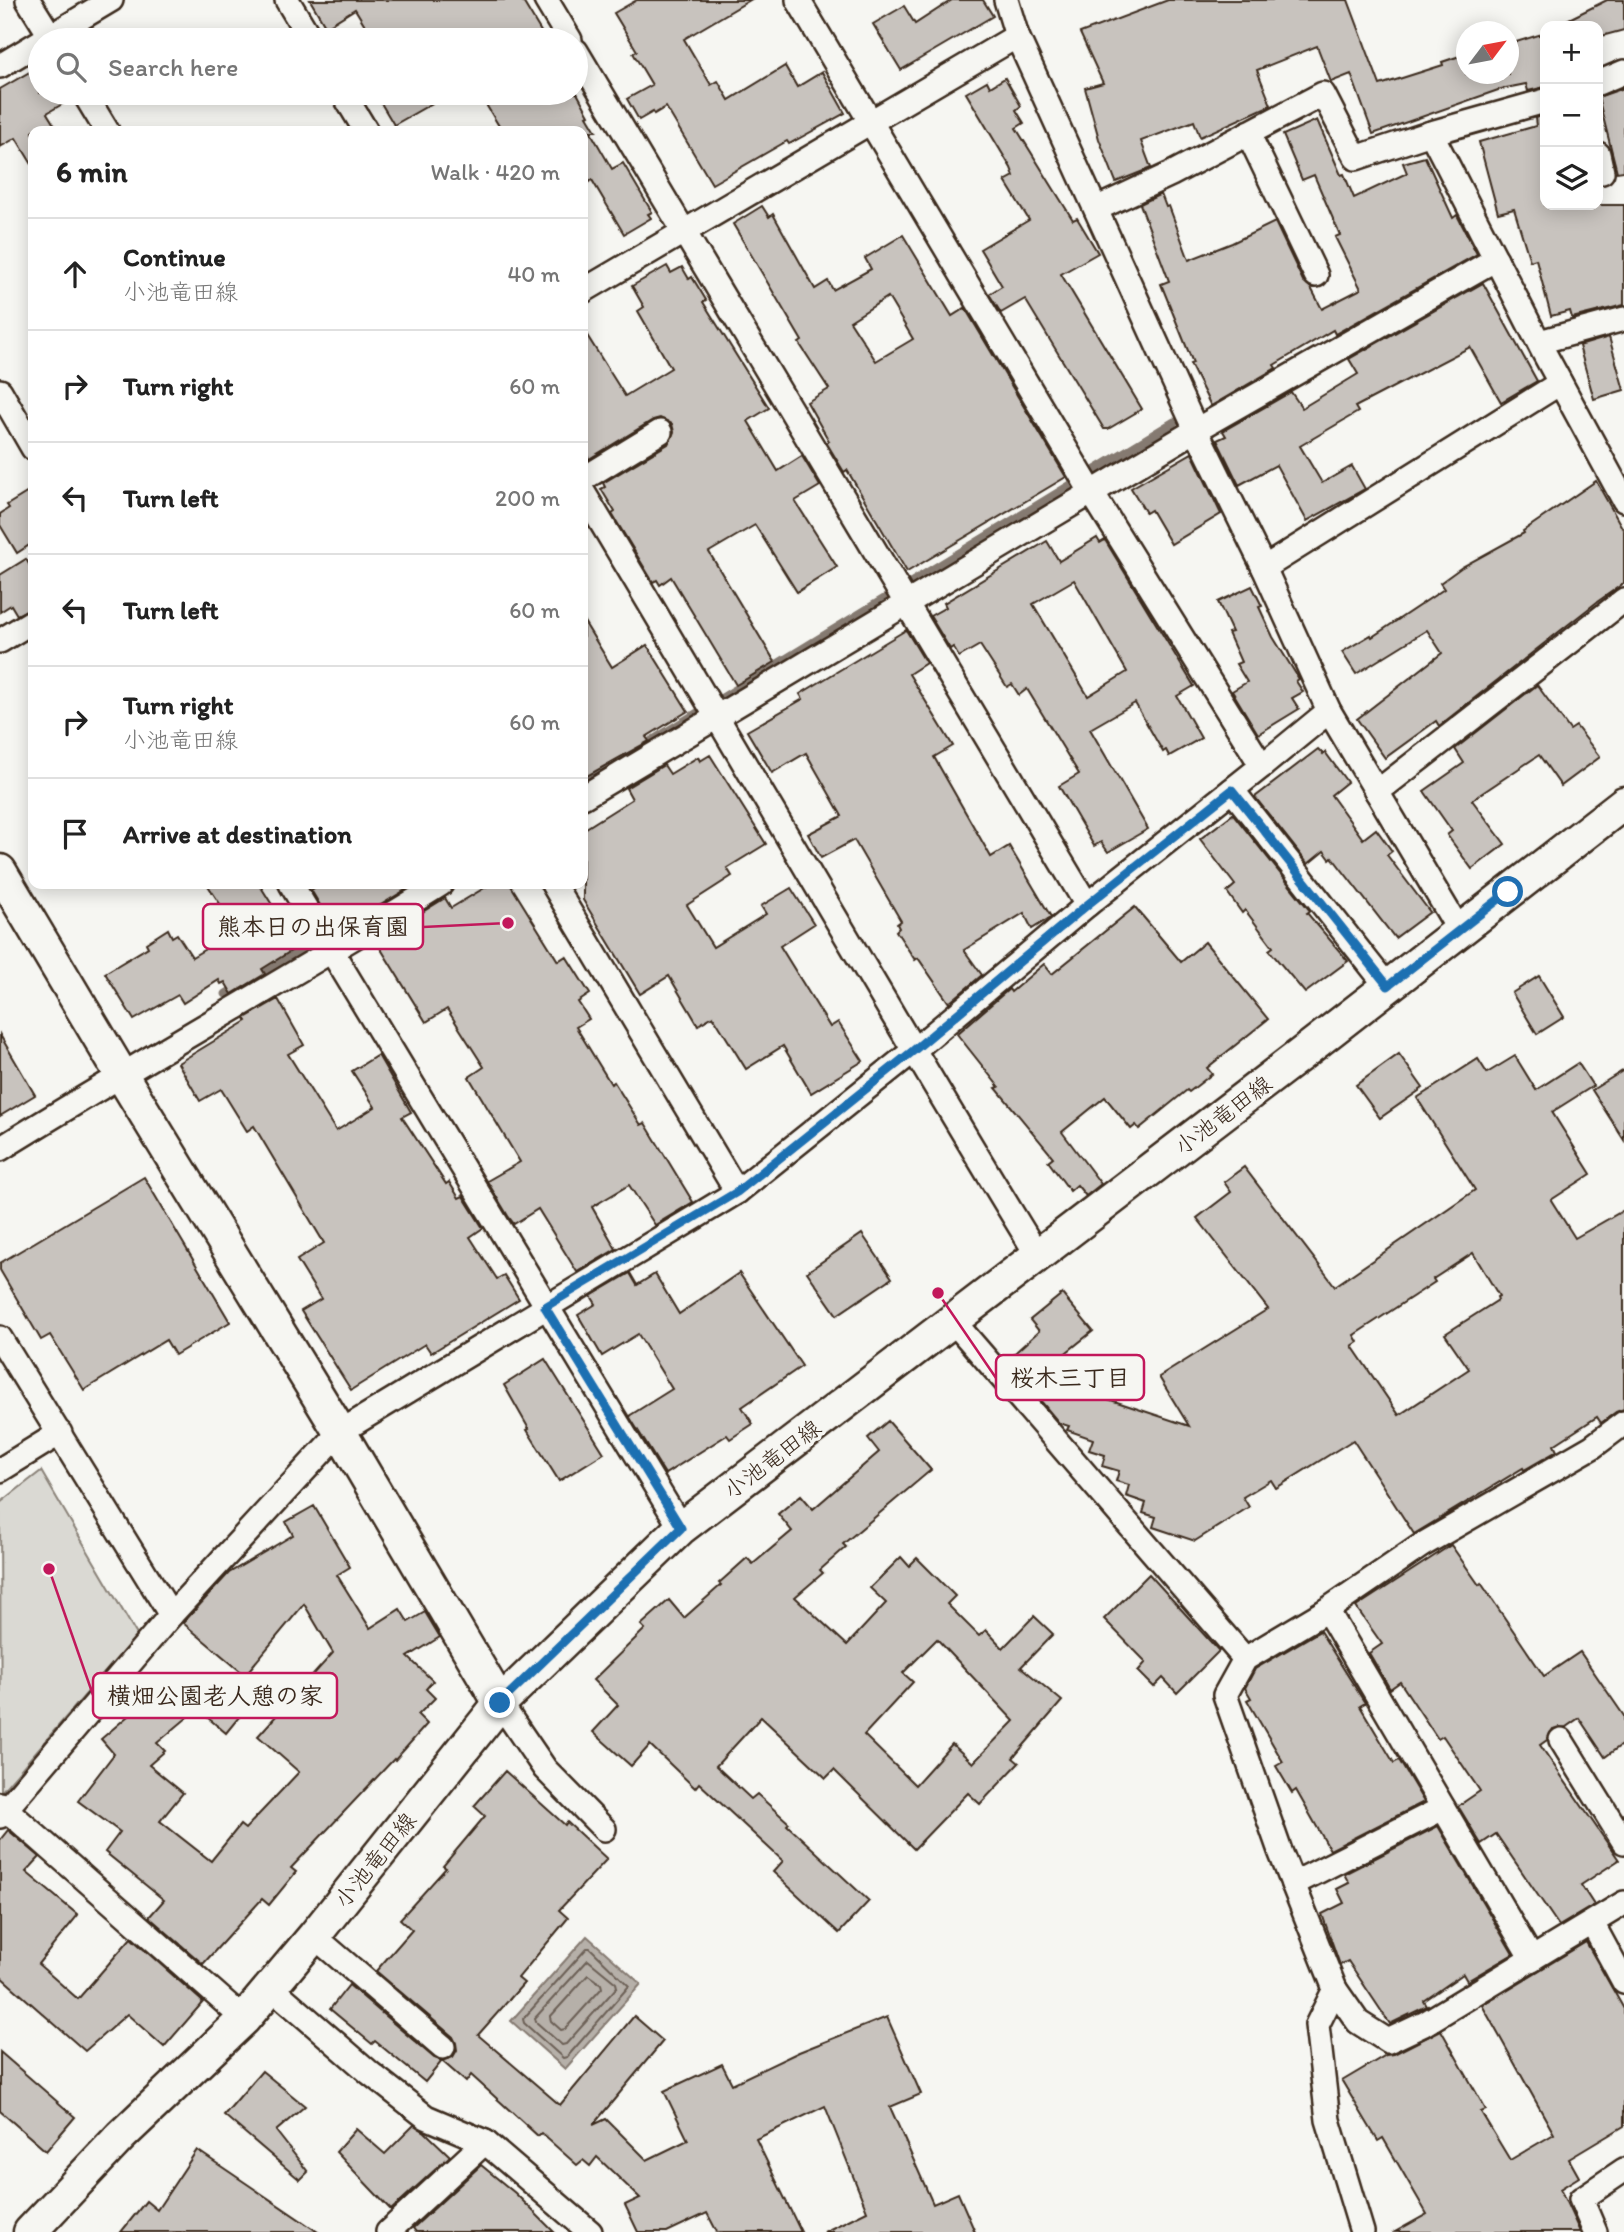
<!DOCTYPE html>
<meta charset="utf-8">
<style>
:root{--surface:#fff;--page:#f2f2f2;--text:#222;--muted:#767676;--line:#e0e0e0}
body{margin:0;font-family:Itim,"Klee One",sans-serif;background:var(--page);color:var(--text)}
.controls{position:absolute;right:21px;top:21px;display:grid;overflow:hidden;border-radius:14px;box-shadow:0 4px 18px #0003}
.controls button{width:63px;height:63px;display:grid;place-items:center;padding:0;border:0;border-bottom:2px solid var(--line);background:var(--surface);color:var(--text);font:35px sans-serif}
.compass{position:absolute;left:1456px;top:21px;width:63px;height:63px;border-radius:50%;background:var(--surface);box-shadow:0 4px 18px #0003;rotate:58deg}
.stop{position:absolute;width:21px;height:21px;margin:-16px;border:5px solid #1f6fb2;border-radius:50%;background:#fff}
.stop.end{background:#1f6fb2;border-color:#fff;box-shadow:0 2px 7px #0008}
.list{margin:0;padding:0;list-style:none}
h2{display:flex;justify-content:space-between;align-items:center;height:91px;margin:0;padding:0 28px;font-size:30px}
h2 small{font-size:23px;font-weight:400;color:var(--muted)}
.list li{display:grid;grid-template-columns:46px 1fr auto;gap:21px;align-items:center;box-sizing:border-box;height:112px;padding:0 28px;border-top:2px solid var(--line)}
.list b{display:block;font-size:26px;white-space:nowrap}
.list p{margin:0;font-size:23px;white-space:nowrap;color:var(--muted)}
.list em{font-size:23px;font-style:normal;color:var(--muted)}
.icon{flex:none;width:38px;height:38px;fill:none;stroke:currentColor;stroke-width:2;stroke-linecap:round;stroke-linejoin:round}
.map{position:relative;flex:none;width:1624px;height:2232px;overflow:hidden}
.search{position:absolute;background:var(--surface);box-shadow:0 4px 18px #0003;left:28px;top:28px;width:560px;height:77px;display:flex;align-items:center;gap:18px;box-sizing:border-box;padding:0 24px;border-radius:38px;color:var(--muted);font-size:26px}
.panel{position:absolute;background:var(--surface);box-shadow:0 4px 18px #0003;left:28px;top:126px;width:560px;height:763px;border-radius:14px}
.map>svg:first-child{display:block}
.green{fill:#dad9d3;stroke:#8a8278;stroke-width:2}
.water{fill:#b6b0a9;stroke:#857a71;stroke-width:2}
.lines{fill:none;stroke-linecap:round;stroke-linejoin:round}
.shore{stroke:#6c6056;stroke-width:2}
.stream{stroke:#857a71;stroke-width:9}
.building{fill:#c8c3be;stroke:#3b2a1e;stroke-width:2;fill-rule:evenodd}
.street-casing{stroke:#3b2a1e;stroke-width:28}
.secondary-casing{stroke:#3b2a1e;stroke-width:37}
.street{stroke:#f6f6f2;stroke-width:23}
.secondary{stroke:#f6f6f2;stroke-width:32}
.route{stroke:#1f6fb2;stroke-width:9}
.labels{text-anchor:middle;dominant-baseline:central;stroke-width:7;stroke-linejoin:round;paint-order:stroke}
.street-label{font-size:23px;fill:#3b2a1e;stroke:#f6f6f2}
.leader{fill:none;stroke:#c2185b;stroke-width:2.5}
.callout-dot{fill:#c2185b;stroke:#f6f6f2;stroke-width:2.5}
.callout{fill:#f6f6f2;stroke:#c2185b;stroke-width:2.5}
.callout-label{font-size:24px;text-anchor:middle;font-weight:bold;fill:#3b2a1e}
</style>
<div class="map">
<svg width="1624" height="2232" viewBox="0 0 1624 2232">
<rect width="100%" height="100%" fill="#f6f6f2"/>
<filter id="ink" filterUnits="userSpaceOnUse"><feTurbulence type="fractalNoise" baseFrequency=".0143" numOctaves="2"/><feDisplacementMap in="SourceGraphic" scale="14" xChannelSelector="R" yChannelSelector="G"/><feConvolveMatrix kernelMatrix="1 2 1 2 8 2 1 2 1" color-interpolation-filters="sRGB"/></filter>
<g filter="url(#ink)">
<polygon class="green" points="41,1471 137,1635 1,1792 0,1503"/>
<polygon class="water" points="587,1936 641,1984 565,2069 511,2021"/>
<g class="lines">
<g class="shore">
<polygon points="587,1948 590,1948 629,1986 567,2057 563,2058 524,2023 523,2019"/>
<polygon points="588,1960 616,1983 617,1987 566,2044 562,2045 536,2022 535,2018"/>
<polygon points="588,1975 601,1984 602,1988 565,2029 561,2030 551,2021 550,2017"/>
</g>
<g class="stream">
<polyline points="583,783 1174,422"/>
<polyline points="256,977 371,910"/>
<polyline points="226,994 241,985"/>
</g>
</g>
<g class="building">
<polygon points="310,0 522,0 546,40 374,40 355,9 326,27"/>
<polygon points="637,0 750,0 684,39 711,85 718,81 729,100 785,66 797,87 822,72 845,113 789,144 787,141 712,184 666,107 654,114 653,112 639,120 627,99 652,85 633,53 637,51 614,13"/>
<polygon points="952,0 983,0 993,16 901,70 873,24 904,6 915,24"/>
<polygon points="1168,0 1348,0 1380,85 1443,65 1442,62 1466,54 1466,74 1508,74 1508,40 1512,39 1513,43 1545,33 1545,87 1528,91 1526,84 1501,89 1373,134 1351,74 1331,82 1317,46 1257,70 1271,105 1200,137 1194,121 1141,141 1151,168 1116,182 1099,139 1085,88 1103,83 1080,33"/>
<polygon points="1607,0 1624,0 1624,30 1598,37 1598,26 1555,26"/>
<polygon points="40,66 40,93 70,93 71,99 47,113 58,131 33,131 33,166 16,138 0,147 0,89"/>
<polygon points="1005,78 1021,106 1016,110 1024,123 1016,128 1073,220 1077,218 1098,253 1061,274 1142,409 1108,429 1104,429 1025,299 1001,313 989,294 1002,286 980,249 1029,220 1005,181 1014,176 1011,168 966,93 987,81 990,87"/>
<polygon points="1624,88 1624,171 1617,172 1598,97"/>
<polygon points="375,93 450,93 394,125"/>
<polygon points="479,93 577,93 589,115 587,116 596,131 590,131 612,169 623,163 652,212 648,214 651,218 624,234 592,180 583,186 583,131 502,131"/>
<polygon points="1545,115 1545,205 1624,205 1624,305 1572,318 1570,311 1551,316 1536,259 1530,261 1514,209 1498,213 1479,142 1536,126 1535,118"/>
<polygon points="1317,120 1341,175 1344,174 1354,198 1407,173 1403,163 1425,157 1453,218 1457,215 1477,254 1335,334 1333,330 1274,365 1276,368 1211,406 1190,364 1193,363 1161,284 1169,281 1140,204 1161,194 1166,207 1169,206 1189,260 1232,243 1275,222 1303,281 1311,288 1322,309 1361,289 1335,237 1340,235 1314,175 1302,180 1283,135"/>
<path d="M762,206l7,11 4,-3 42,75 13,-8 5,9 38,-21 -6,-11 38,-23 49,81 13,-8 101,169 -159,95 -60,-102 -3,2 -18,-30 3,-1 -22,-39 22,-13 -30,-46 3,-2 -69,-117zM888,297l25,42 -37,22 -26,-40z"/>
<polygon points="667,266 671,273 682,267 689,279 692,277 706,300 703,302 769,408 748,421 778,471 802,456 820,486 795,501 837,567 797,592 755,525 709,552 775,662 736,685 671,577 660,585 657,580 653,582 612,514 615,512 601,489 605,487 603,483 668,444 674,432 672,424 660,418 653,420 589,459 583,449 583,329 625,396 671,368 638,311 644,307 632,286"/>
<polygon points="1483,283 1537,381 1501,402 1470,347 1355,407 1358,412 1300,446 1322,483 1352,466 1365,489 1307,521 1276,465 1239,485 1217,440 1226,436 1223,431 1291,392 1302,408 1358,374 1349,359"/>
<polygon points="1609,337 1624,390 1594,399 1579,346"/>
<polygon points="1192,453 1221,514 1171,544 1151,510 1146,513 1131,488"/>
<polygon points="1596,481 1624,531 1624,583 1597,602 1439,726 1436,721 1385,758 1357,719 1442,653 1427,630 1356,674 1342,652 1371,635 1372,637 1444,589 1440,583 1462,567 1524,533 1523,531"/>
<polygon points="33,489 33,548 31,544 17,553 0,525 0,514 9,508 7,505"/>
<path d="M1097,538l3,5 5,-3 89,146 -17,10 24,42 -32,18 -3,-6 -3,2 -28,-49 -45,26 58,100 -40,23 -7,-10 -7,4 -35,-60 20,-12 -52,-85 -8,6 -7,-11 -5,3 -27,-42 -21,12 -6,-10 -3,2 -20,-33 16,-9 -2,-4 103,-62 12,20zM1074,580l53,92 -39,24 -55,-92z"/>
<polygon points="26,559 33,571 33,607 17,615 11,605 0,612 0,575"/>
<polygon points="1252,586 1262,606 1259,607 1273,637 1299,679 1296,681 1303,692 1292,698 1299,709 1258,734 1232,691 1247,682 1236,664 1241,662 1228,633 1232,632 1218,602"/>
<polygon points="583,620 612,667 647,645 688,711 646,737 649,741 583,778"/>
<polygon points="906,630 926,663 909,674 953,746 934,757 991,857 1009,846 1051,917 1032,929 1024,913 964,950 982,975 949,1003 918,958 915,960 896,931 899,928 897,924 901,921 854,840 821,858 808,834 842,816 806,753 772,773 747,731 803,699 800,694"/>
<polygon points="1537,685 1570,730 1576,726 1600,757 1561,786 1539,755 1472,800 1505,844 1472,869 1447,835 1452,831 1424,791 1464,763 1455,749"/>
<polygon points="1318,749 1323,754 1325,752 1347,782 1331,795 1363,839 1376,829 1392,851 1387,855 1430,912 1395,938 1332,857 1330,859 1324,851 1308,864 1255,797"/>
<polygon points="710,755 766,844 727,868 732,876 687,905 713,947 766,914 761,906 791,888 814,924 780,946 830,1027 838,1022 863,1061 811,1093 783,1046 746,1069 713,1016 698,1025 669,976 640,994 583,900 583,830 632,799 626,788 664,765 670,774 698,757 700,761"/>
<polygon points="1233,814 1310,911 1307,913 1348,961 1305,993 1269,950 1273,947 1245,910 1242,913 1227,892 1235,885 1200,839"/>
<polygon points="207,884 259,884 276,911 287,905 306,937 304,938 307,941 262,969 265,974 232,994 225,982 221,984 219,980 183,1003 178,995 134,1020 105,973 148,947 146,943 168,929 172,937 177,934 192,957 237,930"/>
<polygon points="321,884 415,884 361,917 359,913 355,916 350,909 330,922 311,890"/>
<polygon points="491,884 510,884 558,961 566,956 590,994 578,1002 589,1019 576,1027 611,1084 614,1082 641,1125 645,1123 693,1202 655,1225 629,1185 592,1207 616,1249 577,1272 538,1209 514,1224 508,1216 487,1181 520,1162 469,1077 484,1067 447,1009 426,1022 376,941 445,898 451,908"/>
<polygon points="1135,907 1181,962 1205,942 1268,1019 1207,1068 1212,1074 1189,1092 1187,1090 1139,1129 1136,1125 1131,1129 1105,1097 1062,1132 1101,1184 1086,1196 1077,1185 1070,1191 1048,1161 1053,1157 996,1088 999,1087 957,1034 1002,995 1009,989 1011,992 1044,964 1052,974"/>
<polygon points="1539,976 1564,1017 1537,1034 1512,993"/>
<polygon points="278,999 304,1045 288,1054 336,1131 375,1107 352,1071 378,1055 411,1112 402,1117 446,1184 449,1182 459,1198 463,1196 483,1228 470,1237 497,1279 504,1275 519,1299 431,1353 425,1344 351,1390 301,1311 321,1299 297,1260 324,1243 254,1126 247,1131 221,1089 200,1101 178,1063 247,1021 245,1018"/>
<polygon points="0,1035 35,1095 0,1116"/>
<polygon points="1399,1054 1423,1088 1380,1118 1356,1085"/>
<path d="M1515,1056l21,34 42,-27 15,23 -41,26 39,62 -40,26 24,38 49,-28v199l-8,3 -15,11 -4,-6 -43,28 3,6 -33,19 -1,-2 -109,66 -61,-94 -77,48 -5,-8 -28,17 6,10 -54,34 -42,-14 3,-10 -13,-4 3,-10 -20,-7 3,-11 -13,-4 3,-10 -17,-5 3,-11 -16,-5 4,-11 -26,-9 2,-4 -10,-3 -52,-63 32,-29 -9,-11 32,-26 31,37 -36,29 30,11 -3,9 27,10 -3,9 81,27 -30,-49 109,-68 -71,-91 34,-26 -7,-10 20,-15 91,119 140,-96 -58,-92 61,-39 9,14zM1473,1253l26,43 -2,1 1,3 -53,34 24,35 -70,46 -47,-69 6,-4 -4,-7 81,-53 -2,-3z"/>
<polygon points="1624,1070 1624,1140 1592,1090"/>
<polygon points="144,1177 230,1322 175,1355 166,1340 84,1390 50,1335 41,1340 0,1270 0,1263"/>
<polygon points="862,1234 892,1278 837,1315 807,1272"/>
<polygon points="630,1273 637,1285 655,1274 679,1314 739,1273 802,1366 742,1407 753,1424 730,1439 727,1435 665,1474 629,1416 672,1389 638,1334 602,1356 578,1315 596,1304 591,1296"/>
<polygon points="545,1359 604,1453 559,1481 527,1430 529,1429 504,1385"/>
<path d="M888,1421l43,49 -88,74 3,3 -26,23 3,3 -28,24 52,48 39,-42 -16,-15 31,-31 8,9 8,-8 38,38 -8,8 32,32 7,-6 17,18 31,-32 19,18 -32,33 41,34 -49,57 6,5 -39,41 -12,-11 -54,56 -80,-79 -8,8 -65,-61 -45,49 35,33 6,-5 32,29 -2,2 82,76 -30,32 -66,-61 10,-11 -84,-78 -4,5 -45,-43 -19,21 -38,-34 25,-27 -25,-25 52,-51 -4,-4 28,-25 15,18 37,-33 -2,-2 28,-25 6,6 39,-33 -14,-17 23,-19 12,14 66,-57 -11,-14zM937,1639l77,82 -41,42 -21,-19 -37,41 -51,-50 49,-53 -10,-9z"/>
<polygon points="314,1506 350,1567 337,1575 370,1628 400,1609 408,1622 425,1612 440,1637 408,1657 433,1681 426,1689 435,1698 418,1715 427,1724 395,1760 394,1759 291,1868 296,1872 269,1905 262,1899 203,1964 149,1917 164,1900 105,1852 120,1832 78,1801 114,1754 101,1739 162,1687 188,1717 157,1743 165,1751 149,1765 183,1793 160,1821 211,1861 240,1825 245,1829 299,1772 258,1736 333,1653 304,1604 245,1675 183,1623 229,1573 293,1535 286,1522"/>
<polygon points="1451,1545 1479,1585 1481,1583 1544,1676 1580,1652 1624,1716 1624,1743 1605,1757 1579,1718 1566,1727 1553,1729 1547,1740 1540,1745 1619,1860 1581,1885 1594,1905 1559,1926 1496,1834 1481,1844 1458,1806 1480,1791 1443,1736 1438,1739 1400,1682 1390,1689 1369,1653 1382,1644 1356,1607"/>
<polygon points="1149,1574 1219,1651 1177,1693 1163,1678 1154,1687 1138,1671 1146,1662 1104,1619"/>
<polygon points="1320,1631 1365,1703 1360,1706 1394,1763 1399,1760 1424,1802 1330,1850 1296,1790 1292,1793 1276,1766 1283,1762 1247,1700 1251,1698 1245,1688 1255,1669"/>
<polygon points="227,1697 244,1711 226,1733 208,1718"/>
<polygon points="505,1771 565,1825 567,1822 607,1859 559,1910 568,1918 518,1978 524,1983 478,2035 560,2105 634,2016 663,2041 593,2125 606,2119 647,2160 688,2140 664,2091 722,2064 732,2084 799,2052 887,2017 921,2094 890,2107 933,2204 958,2193 975,2232 824,2232 867,2211 825,2106 756,2139 801,2232 717,2232 707,2213 667,2232 638,2232 625,2205 640,2198 597,2157 590,2166 583,2160 577,2165 541,2133 538,2136 471,2075 466,2082 442,2061 453,2057 457,2050 456,2043 453,2037 376,1971 412,1930 400,1919 446,1868 443,1866 485,1816 474,1806"/>
<polygon points="1438,1826 1513,1954 1467,1981 1463,1974 1424,2001 1427,2006 1390,2024 1348,1961 1340,1965 1322,1914 1344,1903 1337,1889 1349,1883 1344,1874"/>
<polygon points="8,1830 40,1857 26,1872 78,1915 38,1964 78,1999 131,1938 203,2002 164,2047 127,2014 85,2051 0,1976 0,1840"/>
<polygon points="1586,1942 1624,2009 1624,2126 1569,2159 1579,2177 1560,2189 1580,2232 1395,2232 1427,2214 1383,2138 1378,2141 1342,2081 1386,2055 1394,2054 1441,2030 1486,2110 1481,2112 1510,2160 1554,2134 1482,2005"/>
<polygon points="349,1985 434,2058 442,2061 425,2082 375,2041 372,2044 330,2009"/>
<polygon points="0,2052 75,2117 46,2151 0,2111"/>
<polygon points="262,2071 305,2106 276,2131 308,2172 300,2180 224,2115"/>
<polygon points="414,2125 425,2132 450,2156 391,2210 336,2152 356,2129 385,2154"/>
<polygon points="197,2150 318,2232 121,2232 146,2201 157,2210"/>
<polygon points="481,2165 515,2193 554,2232 416,2232 413,2228"/>
</g>
<g class="lines">
<g class="street-casing">
<g id="street">
<polyline points="28,0 53,40"/>
<polyline points="287,0 311,40"/>
<polyline points="546,0 570,40"/>
<polyline points="798,0 1092,493 1262,766 1087,905"/>
<polyline points="1006,0 1017,36 1196,430 1264,568 1329,711 1459,930"/>
<polyline points="44,40 111,0"/>
<polyline points="0,66 40,42"/>
<polyline points="1598,83 1624,72"/>
<polyline points="84,93 107,131"/>
<polyline points="343,93 366,131"/>
<polyline points="1248,133 1316,275"/>
<polyline points="1431,133 1543,351 1624,500"/>
<polyline points="1598,154 1602,172"/>
<polyline points="1096,209 1171,174 1323,94 1356,158 1431,133 1545,101"/>
<polyline points="583,291 1017,36"/>
<polyline points="1539,342 1624,319"/>
<polyline points="0,391 33,448"/>
<polyline points="583,479 660,432"/>
<path d="M583,492c153,254 300,511 455,764"/>
<polyline points="1264,568 1560,383"/>
<polyline points="0,641 33,621"/>
<polyline points="1262,766 1329,711"/>
<polyline points="1232,790 1387,986"/>
<polyline points="1377,792 1624,600"/>
<polyline points="583,797 1196,430 1496,259"/>
<polyline points="291,884 681,1528"/>
<polyline points="553,884 737,1192"/>
<path d="M0,1149c146,-91 296,-174 441,-265"/>
<polyline points="953,1321 1245,1659"/>
<polyline points="0,1338 171,1615"/>
<polyline points="0,1470 60,1433"/>
<polyline points="1327,1610 1532,1959"/>
<polyline points="500,1703 545,1769 604,1829"/>
<polyline points="1561,1740 1624,1842"/>
<polyline points="0,1804 244,2019"/>
<polyline points="0,1816 171,1615 340,1432 737,1192 913,1051 1087,905 576,51"/>
<polyline points="1293,1884 1443,1808"/>
<polyline points="1592,1923 1624,1982"/>
<polyline points="314,1936 443,2047"/>
<polyline points="271,1987 370,2073 426,2117 485,2142 590,2232"/>
<polyline points="1335,1989 1358,2022 1388,2041 1424,2024 1624,1903"/>
<polyline points="388,2232 485,2142"/>
<polyline points="1362,2232 1328,2120 1317,2025 1335,1989 1280,1851 1225,1695 1245,1659 1327,1610 1422,1545 1592,1447 1624,1423"/>
<polyline points="1595,2232 1581,2199 1624,2170"/>
</g>
</g>
<g class="secondary-casing">
<g id="secondary">
<polyline points="0,871 121,1074 340,1432 500,1703"/>
<polyline points="30,2232 121,2136 244,2019 314,1936 500,1703 681,1528 1300,1055 1624,803"/>
</g>
</g>
<use href="#street" class="street"/>
<use href="#secondary" class="secondary"/>
</g>
</g>
<g class="lines" filter="url(#ink)">
<polyline class="route" points="500,1703 681,1528 545,1307 737,1192 913,1051 1087,905 1232,790 1388,986 1508,892"/>
</g>
<g class="labels">
<g class="street-label">
<text transform="translate(1223 1115) rotate(-37)">小池竜田線</text>
<text transform="translate(772 1459) rotate(-37)">小池竜田線</text>
<text transform="translate(375 1860) rotate(-51)">小池竜田線</text>
</g>
</g>
<path class="leader" d="M508 923L423 927M938 1293L996 1378M49 1569L93 1695"/>
<g class="callout-dot">
<circle cx="508" cy="923" r="7"/>
<circle cx="938" cy="1293" r="7"/>
<circle cx="49" cy="1569" r="7"/>
</g>
<g class="callout">
<rect x="203" y="904" width="220" height="45" rx="7"/>
<rect x="996" y="1355" width="148" height="45" rx="7"/>
<rect x="93" y="1673" width="244" height="45" rx="7"/>
</g>
<g class="callout-label">
<text x="313" y="935">熊本日の出保育園</text>
<text x="1070" y="1386">桜木三丁目</text>
<text x="215" y="1704">横畑公園老人憩の家</text>
</g>
</svg>
<div class="controls">
<button>+</button>
<button>−</button>
<button><svg class="icon" aria-label="layers" viewBox="0 0 24 24"><path d="M12 4l9 5-9 5-9-5zM3 14l9 5 9-5"/></svg></button>
</div>
<svg class="compass" viewBox="-18 -18 36 36"><path d="M0-13l5 13h-10z" fill="#e53935"/><path d="M0 13l5-13h-10z" fill="#767676"/></svg>
<div class="stop" style="left:1508px;top:892px"></div>
<div class="stop end" style="left:500px;top:1703px"></div>
<div class="search"><svg class="icon" aria-label="search" viewBox="0 0 24 24"><circle cx="10" cy="10" r="6"/><path d="M15 15l6 6"/></svg>Search here</div>
<section class="panel">
<h2>6 min<small>Walk · 420 m</small></h2>
<ul class="list">
<li><svg class="icon" aria-label="ahead" viewBox="0 0 24 24"><path d="M12 20V5M6 11l6-6 6 6"/></svg><div><b>Continue</b><p>小池竜田線</p></div><em>40 m</em></li>
<li><svg class="icon" aria-label="right" viewBox="0 0 24 24"><path d="M7 20v-9h11M14 6l5 5-5 5"/></svg><div><b>Turn right</b></div><em>60 m</em></li>
<li><svg class="icon" aria-label="left" viewBox="0 0 24 24"><path d="M17 20v-9H6M10 6l-5 5 5 5"/></svg><div><b>Turn left</b></div><em>200 m</em></li>
<li><svg class="icon" aria-label="left" viewBox="0 0 24 24"><path d="M17 20v-9H6M10 6l-5 5 5 5"/></svg><div><b>Turn left</b></div><em>60 m</em></li>
<li><svg class="icon" aria-label="right" viewBox="0 0 24 24"><path d="M7 20v-9h11M14 6l5 5-5 5"/></svg><div><b>Turn right</b><p>小池竜田線</p></div><em>60 m</em></li>
<li><svg class="icon" aria-label="arrive" viewBox="0 0 24 24"><path d="M6 21V4h12l-3 4 3 4H6"/></svg><div><b>Arrive at destination</b></div></li>
</ul>
</section>
</div>
